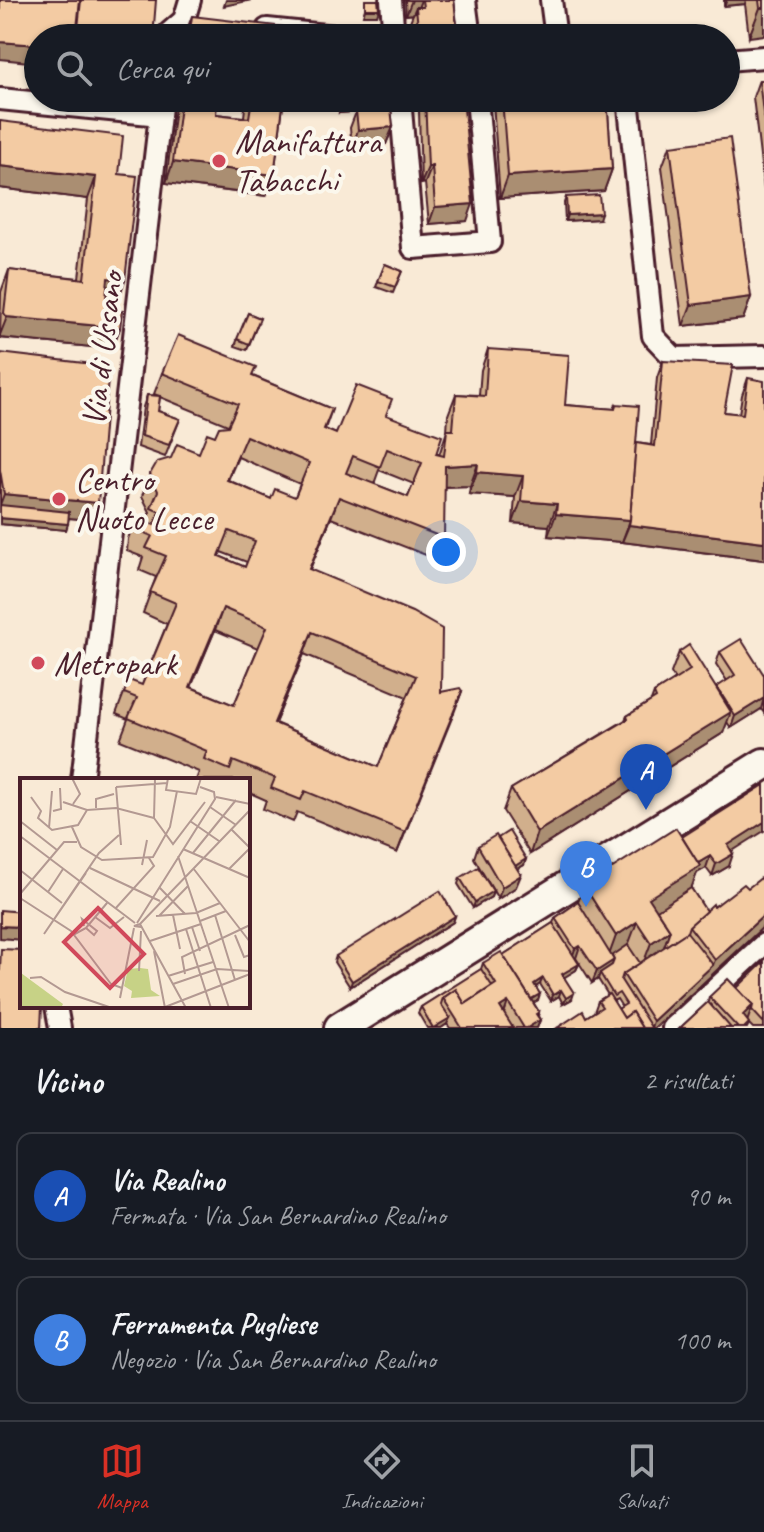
<!DOCTYPE html>
<html lang="it">
<meta charset="utf-8">
<style>
:root{--surface:#171b24;--page:#242831;--text:#f1f3f6;--muted:#9ea1a6;--line:#363941;--accent:#d93025}
body{margin:0;font-family:Caveat,sans-serif;background:var(--page);color:var(--text)}
.you{position:absolute;left:446px;top:552px;width:28px;height:28px;margin:-20px;border:6px solid #fff;border-radius:50%;background:#1a73e8;box-shadow:0 0 0 12px #1a73e833}
.badge{display:grid;place-items:center;width:52px;height:52px;border-radius:50%;background:var(--accent);color:#fff;font-size:26px;font-weight:700}
.pin{position:absolute;translate:-50% -66px;filter:drop-shadow(0 2px 4px #0008)}
.pin::after{content:'';position:absolute;top:42px;width:28px;height:24px;background:inherit;clip-path:polygon(0 0,100% 0,50% 100%)}
.list{margin:0;padding:0;list-style:none}
h2{display:flex;justify-content:space-between;align-items:center;height:104px;margin:0;padding:0 32px;font-size:34px}
h2 small{font-size:26px;font-weight:400;color:var(--muted)}
.list li{display:grid;grid-template-columns:52px 1fr auto;gap:24px;align-items:center;box-sizing:border-box;height:128px;margin:0 16px 16px;padding:0 16px;border:2px solid var(--line);border-radius:16px}
.list b{display:block;font-size:30px;white-space:nowrap}
.list p{margin:0;font-size:26px;white-space:nowrap;color:var(--muted)}
.list em{font-size:26px;font-style:normal;color:var(--muted)}
.icon{flex:none;width:44px;height:44px;fill:none;stroke:currentColor;stroke-width:2;stroke-linecap:round;stroke-linejoin:round}
.map{position:relative;flex:none;width:764px;height:1028px;overflow:hidden}
.search{position:absolute;background:var(--surface);box-shadow:0 2px 6px #0004;left:24px;right:24px;top:24px;height:88px;display:flex;align-items:center;gap:20px;box-sizing:border-box;padding:0 28px;border-radius:44px;color:var(--muted);font-size:30px}
.sheet{height:392px;background:var(--surface)}
nav{display:flex;justify-content:space-around;align-items:center;box-sizing:border-box;height:112px;border-top:2px solid var(--line);background:var(--surface);font-size:22px;color:var(--muted)}
nav a{display:grid;justify-items:center;gap:4px}
nav .on{color:var(--accent)}
.map>svg:first-child{display:block}
.lines{fill:none;stroke-linecap:round;stroke-linejoin:round}
.minor-casing{stroke:#4a1f2b;stroke-width:26}
.secondary-casing{stroke:#4a1f2b;stroke-width:36}
.minor{stroke:#fbf7ec;stroke-width:20}
.secondary{stroke:#fbf7ec;stroke-width:30}
.wall{fill:#d1af8c;stroke:#4a1f2b;stroke-width:2;fill-rule:evenodd}
.shaded-wall{fill:#aa8e72;stroke:#4a1f2b;stroke-width:2}
.building{fill:#f3cba3;stroke:#4a1f2b;stroke-width:2;fill-rule:evenodd}
.poi-dot{fill:#d1495b;stroke:#fbf7ec;stroke-width:3}
.labels{text-anchor:middle;dominant-baseline:central;stroke-width:8;stroke-linejoin:round;paint-order:stroke}
.poi-label{font-size:34px;fill:#4a1f2b;stroke:#fbf7ec;text-anchor:start}
.street-label{font-size:34px;fill:#4a1f2b;stroke:#fbf7ec}
.inset-road{fill:none;stroke:#b39992;stroke-width:2}
.view{fill:#d1495b;fill-opacity:0.15;stroke:#d1495b;stroke-width:4}
.inset-edge{fill:none;stroke:#4a1f2b;stroke-width:4}
</style>
<div class="map">
<svg width="764" height="1028" viewBox="0 0 764 1028">
<rect width="100%" height="100%" fill="#f9ead6"/>
<filter id="ink" filterUnits="userSpaceOnUse"><feTurbulence type="fractalNoise" baseFrequency=".0125" numOctaves="2"/><feDisplacementMap in="SourceGraphic" scale="16" xChannelSelector="R" yChannelSelector="G"/><feConvolveMatrix kernelMatrix="1 2 1 2 8 2 1 2 1" color-interpolation-filters="sRGB"/></filter>
<g filter="url(#ink)">
<g class="lines">
<g class="minor-casing">
<g id="minor">
<polyline points="391,0 394,38"/>
<polyline points="465,0 470,38"/>
<polyline points="551,0 556,38"/>
<polyline points="267,29 354,38"/>
<polyline points="168,38 169,33 184,20 190,0"/>
<polyline points="726,60 764,57"/>
<polyline points="400,98 413,248 490,242 477,98"/>
<polyline points="628,98 653,336 674,358 764,356"/>
<polyline points="0,99 160,115"/>
<polyline points="82,780 162,98"/>
<polyline points="56,1006 60,1028"/>
<polyline points="673,1028 764,944"/>
</g>
</g>
<g class="secondary-casing">
<polyline id="secondary" points="340,1028 764,764"/>
</g>
<use href="#minor" class="minor"/>
<use href="#secondary" class="secondary"/>
</g>
<g class="wall">
<polygon points="405,0 454,0 458,38 411,38 409,24 413,14 406,15"/>
<polygon points="724,0 764,0 749,37 745,4 724,6"/>
<polygon points="192,16 291,38 184,38"/>
<polygon points="759,80 764,80 764,190 753,97"/>
<polygon points="176,98 217,98 216,114 244,117 246,98 284,98 274,175 266,196 166,183"/>
<polygon points="338,98 390,98 393,127 386,144 352,147 350,128 356,112 339,113"/>
<polygon points="423,98 463,98 467,221 429,224 425,183 421,184 419,111"/>
<polygon points="494,98 607,98 612,169 604,191 500,198 493,102"/>
<polygon points="0,121 119,174 118,301 105,300 105,309 120,328 112,349 0,338 1,292 9,270 79,278 88,199 0,188"/>
<polygon points="670,146 751,297 743,319 683,326 662,167"/>
<polygon points="566,197 599,219 565,221 564,203"/>
<polygon points="385,264 402,271 393,293 376,287"/>
<polygon points="248,313 260,318 247,350 235,346"/>
<path d="M488,349l77,56 49,4 2,-5 20,39 15,2 6,-67 6,-17 61,51 15,2 3,-19 6,-17 16,182 -142,-18 -74,-6 1,-10 -36,-3 2,-26 -46,-3 1,-8 -26,1v51l-8,21 -105,-41 -21,51 131,123 21,-1 -65,162 -100,-41 -4,10 -30,-13 3,-9 -18,-8v-12h-52l3,-8 -79,-32 8,-21 -12,-5 8,-21 18,-8 25,-61 -24,-11 13,-36 -17,-7 4,-13 -16,-6 1,-12 8,-22 10,4 4,-9 -8,-16 8,-22 49,-21 16,-17 13,-11 -68,-28 -2,14 22,8 -15,38 -27,-10 5,-40 4,-12 12,1 -5,-2 8,-21 91,3 79,33 -7,20 11,5 50,-19 53,40 8,-24 1,-16 8,-21 23,1 2,-25zM238,457l62,27 -5,13 -24,2 -43,-19zM379,470l35,14 -6,13 -34,-13zM221,552l26,10 -2,5 -26,-11zM215,630l43,18 -24,57 -43,-18zM304,654l103,43 -29,70 -103,-44z"/>
<polygon points="0,353 98,503 92,520 69,518 66,530 0,524"/>
<polygon points="679,652 716,688 727,681 716,664 720,652 764,675 764,713 761,709 731,728 727,722 723,733 530,854 503,811 511,789 625,720 627,716 651,701 654,693 675,680 671,673"/>
<path d="M682,837l50,14 -3,15 -17,10 -6,-8 -9,5 -6,15 15,23 42,-23 16,-6v44l-109,102h-98l29,-11 8,-5 4,-11 10,-6 -10,-16 -6,4 -16,-25 -1,1 4,5 -3,6 -12,7 8,22 -9,5 -4,-8 -8,5 -11,-17 -4,3 2,13 -5,2 6,10 -1,4 2,4 -3,8h-87l-3,-4 -6,4h-14l-9,-15 3,-6 60,-38 2,-6 20,-8 50,-32 2,-5 23,-16 6,-16zM617,999l5,8 -4,2 -5,-8z"/>
<polygon points="498,838 526,859 524,865 517,869 516,887 498,899 474,858 478,846"/>
<polygon points="460,878 493,891 491,897 473,908 458,884"/>
<polygon points="455,916 453,922 350,987 334,962 336,956"/>
<polygon points="764,962 764,1028 753,1028 749,1024 747,1028 680,1028 708,1002 709,997 737,988"/>
</g>
<g class="shaded-wall">
<polygon points="226,0 252,0 224,6"/>
<polygon points="412,0 421,0 416,13 416,7 413,14 406,15"/>
<polygon points="727,0 746,0 745,4 724,6"/>
<polygon points="760,8 764,8 764,35 749,37"/>
<polygon points="365,9 379,9 377,15 363,15"/>
<polygon points="0,42 38,45 38,63 0,59"/>
<polygon points="345,98 365,98 360,111 339,113"/>
<polygon points="393,127 386,144 352,147 358,130"/>
<polygon points="173,162 274,175 266,196 166,183"/>
<polygon points="0,166 96,177 88,199 0,188"/>
<polygon points="432,166 425,183 421,184 428,167"/>
<polygon points="612,169 604,191 500,198 508,176"/>
<polygon points="473,204 467,221 429,224 435,207"/>
<polygon points="601,213 599,219 565,221 567,215"/>
<polygon points="108,278 125,280 118,301 100,300"/>
<polygon points="751,297 743,319 683,326 691,305"/>
<polygon points="7,317 120,328 112,349 0,338 0,335"/>
<polygon points="478,464 470,486 437,487 445,466"/>
<polygon points="477,472 523,476 515,497 469,494"/>
<polygon points="4,494 98,503 92,520 0,512 0,505"/>
<polygon points="339,497 331,518 301,590 309,569"/>
<polygon points="521,501 557,504 549,526 513,523"/>
<polygon points="556,514 630,520 622,542 548,536"/>
<polygon points="0,518 68,524 66,530 0,524"/>
<polygon points="629,525 764,542 764,560 622,542"/>
<polygon points="223,608 215,630 182,708 190,687"/>
<polygon points="312,632 304,654 266,744 274,723"/>
<polygon points="462,691 454,713 397,853 405,832"/>
<polygon points="764,698 761,709 731,728 735,716"/>
<polygon points="731,712 723,733 530,854 537,832"/>
<polygon points="764,822 764,831 723,857 728,845"/>
<polygon points="733,854 729,866 712,876 716,864"/>
<polygon points="710,856 706,868 697,873 689,894 643,924 649,898 686,871"/>
<polygon points="526,859 524,865 508,874 511,868"/>
<polygon points="521,875 516,887 498,899 502,887"/>
<polygon points="493,891 491,897 473,908 475,902"/>
<polygon points="764,915 764,926 655,1028 651,1028 653,1021 713,965 715,960"/>
<polygon points="455,916 453,922 350,987 352,981"/>
<polygon points="637,922 626,951 608,958 616,936"/>
<polygon points="0,926 22,927 22,940 0,938"/>
<polygon points="670,930 660,959 640,972 651,943"/>
<polygon points="580,946 576,958 571,961 575,949"/>
<polygon points="614,960 610,971 600,973 598,979 592,983 597,971"/>
<polygon points="579,964 576,970 560,980 562,974"/>
<polygon points="543,978 540,984 531,990 534,984"/>
<polygon points="561,990 559,996 551,1001 553,995"/>
<polygon points="574,993 572,999 563,1004 566,998"/>
<polygon points="540,994 538,1000 525,1008 527,1002"/>
<polygon points="508,1002 504,1014 500,1007"/>
<polygon points="753,1005 747,1022 743,1015"/>
<polygon points="539,1012 535,1023 540,1020 537,1028 527,1028 536,1014"/>
<polygon points="450,1018 447,1024 441,1028 433,1028"/>
</g>
<g class="building">
<polygon points="0,0 80,0 76,38 38,38 38,45 0,42"/>
<polygon points="81,0 156,0 153,38 77,38"/>
<polygon points="365,0 378,0 379,9 365,9"/>
<polygon points="422,0 454,0 458,38 419,38 416,7 423,7"/>
<polygon points="759,0 764,0 764,8 760,8"/>
<polygon points="192,16 292,28 291,38 189,38"/>
<polygon points="384,32 385,38 349,38 349,34"/>
<polygon points="759,80 764,80 764,121"/>
<polygon points="181,98 217,98 216,114 249,118 252,98 284,98 274,175 173,162"/>
<polygon points="367,98 390,98 393,127 358,130 356,111 368,110"/>
<polygon points="425,98 463,98 473,204 435,207 432,166 428,167"/>
<polygon points="502,98 607,98 612,169 508,176"/>
<polygon points="0,121 123,136 119,174 137,176 125,280 108,278 105,309 122,311 120,328 7,317 4,313 9,270 84,279 96,177 0,166"/>
<polygon points="730,138 751,297 691,305 670,146"/>
<polygon points="599,195 601,213 567,215 566,197"/>
<polygon points="385,264 402,271 395,287 378,281"/>
<polygon points="248,313 260,318 249,344 237,339"/>
<path d="M178,335l78,32 -4,9 80,33 -8,20 12,5 20,-49 36,14 -6,16 56,21 -6,18 8,2 3,-26h6l3,-36 29,2 3,-47 81,6 -4,50 50,4 1,-5 23,2 -9,114 -74,-6 1,-10 -36,-3 2,-25 -46,-4 1,-8 -33,2 -1,72 -105,-41 -30,72 103,43 30,17 -1,63 19,-4 2,3 -57,141 -100,-41 -4,9 -30,-12 4,-10 -42,-17 -3,9 -26,-11 3,-8 -79,-33 9,-20 -13,-5 5,-13 13,5 34,-82 -26,-11 16,-36 -20,-8 6,-12 -17,-7 1,-12 18,8 6,-13 -9,-4 7,-17 -8,-17 7,-12 14,-4 6,-14 22,9 8,-20 8,3 4,-9 9,-1 10,-22 -76,-31zM246,436l63,27 -14,34 -20,-8 -4,10 -44,-19zM387,449l35,14 -14,34 -62,-24 7,-17 27,11zM229,531l26,10 -10,26 -26,-11zM223,608l44,19 -33,78 -44,-18zM312,632l104,44 -38,91 -104,-44z"/>
<polygon points="0,353 109,366 98,503 4,494 0,470"/>
<polygon points="663,361 733,365 724,412 743,414 748,378 764,381 764,542 629,525 630,520 636,443 655,446"/>
<polygon points="147,395 160,396 158,411 180,419 169,445 142,436"/>
<polygon points="0,505 69,512 68,524 0,518"/>
<polygon points="741,639 764,675 764,698 735,716 717,687 735,675 720,652"/>
<polygon points="689,645 731,712 537,832 511,789 628,719 627,716 656,698 654,693 690,670 679,652"/>
<polygon points="764,785 764,822 728,845 733,854 716,864 710,856 698,863 682,837"/>
<polygon points="676,828 700,866 649,898 670,930 651,943 637,922 616,936 584,886"/>
<polygon points="509,831 526,859 515,866 498,838"/>
<polygon points="496,835 521,875 502,887 478,846"/>
<polygon points="478,867 493,891 475,902 460,878"/>
<polygon points="761,878 764,882 764,915 715,960 689,926 713,904 714,907 744,884 748,888"/>
<polygon points="691,888 706,911 689,926 687,932 664,947 670,930 657,910"/>
<polygon points="440,891 455,916 352,981 336,956"/>
<polygon points="578,902 614,960 597,971 580,946 575,949 555,918"/>
<polygon points="0,910 22,912 22,927 0,926"/>
<polygon points="553,923 579,964 562,974 574,993 566,998 561,990 553,995 543,978 534,984 540,994 531,999 503,955"/>
<polygon points="687,932 713,965 653,1021 623,974"/>
<polygon points="628,945 640,963 623,974 621,980 651,1027 650,1028 642,1028 632,1012 624,1018 618,1009 626,1004 619,993 614,996 600,973 612,965 614,960 612,956"/>
<polygon points="1,949 22,950 22,1006 42,1006 41,1028 0,1028 0,969"/>
<polygon points="501,952 539,1012 536,1014 540,1020 527,1028 524,1028 508,1002 500,1007 513,1028 462,1028 443,998 456,989 465,1004 496,984 483,963"/>
<polygon points="764,962 764,1023 752,1010 753,1005 737,988"/>
<polygon points="481,969 492,986 465,1004 456,989 443,998 441,1004 450,1018 433,1028 421,1007"/>
<polygon points="728,979 753,1005 743,1015 749,1023 744,1028 738,1028 709,997"/>
<polygon points="609,994 624,1018 632,1012 642,1028 557,1028 583,1011 586,1017 602,1007 598,1001"/>
<polygon points="708,1002 731,1028 680,1028"/>
</g>
</g>
<g class="poi-dot">
<circle cx="219" cy="161" r="8"/>
<circle cx="59" cy="499" r="8"/>
<circle cx="38" cy="663" r="8"/>
</g>
<g class="labels">
<g class="poi-label">
<text x="235" y="141">Manifattura<tspan x="235" dy="39">Tabacchi</tspan></text>
<text x="75" y="479">Centro<tspan x="75" dy="39">Nuoto Lecce</tspan></text>
<text x="54" y="663">Metropark</text>
</g>
<g class="street-label">
<text transform="translate(102 349) rotate(-83)">Via di Ussano</text>
</g>
</g>
<g transform="translate(20 778)">
<rect width="230" height="230" fill="#f9ead6"/>
<path d="M1,195l42,31 -2,4h-41z" fill="#c7d286"/>
<path d="M120,190l8,1 3,21 9,6 -29,2 1,-7 -8,-5 4,-17z" fill="#c7d286"/>
<path class="inset-road" d="M52,0l8,16 -7,10M148,0l-2,12 30,4 5,-16M96,9l5,58M96,9l51,-4M11,19l10,14 -3,7 14,12 26,-5 9,-15M196,19l34,7M43,24l24,8 29,-2 38,10M190,29l26,18M76,30v-9l18,-5M33,33l8,-2 -1,-21M134,40l19,26 32,-42M134,40l1,-40M0,43l37,29M170,43l29,20M52,49l9,20 21,13 51,-3 17,-30 7,-36M29,50l3,-37M211,51l18,18M0,58l115,87M163,71l67,29M173,75l43,-53M158,78l51,152M122,87l5,-25M70,90l70,33M173,90l57,74M209,91l21,-21M0,92l42,33M66,95l-42,61 55,-81 20,-18M139,109l26,27M28,114l15,-23M0,116l44,-52h13M0,120l51,33 40,53 11,4M95,131l39,-43 -5,-8M153,137l7,34M195,137l20,65M136,138l40,-3 24,-10M139,138l29,-30M75,139l15,11 14,-11M180,143l26,-10M117,145l78,-124 -1,-7 -14,-5M120,146l110,-114M64,148l-2,-7 15,12 -3,4 -8,-7M121,149l-7,-1 6,-2 46,84M172,149l8,24M166,151l25,79M53,157l13,-7 21,-25M215,157l9,22 6,-2M130,163l51,-17M134,173l11,57M119,193l2,-40M165,196l-3,-17 68,-32M148,198l45,-14M10,200l11,-1 24,15 47,16M153,206l44,-15 32,2M100,220l14,-70M145,229l85,-33"/>
<path class="view" d="M78,130l46,46 -34,34 -46,-46z"/>
<rect width="230" height="230" class="inset-edge"/>
</g>
</svg>
<div class="you"></div>
<div class="pin badge" style="left:646px;top:810px;background:#1a4fb4">A</div>
<div class="pin badge" style="left:586px;top:907px;background:#3f7fe0">B</div>
<div class="search"><svg class="icon" aria-label="search" viewBox="0 0 24 24"><circle cx="10" cy="10" r="6"/><path d="M15 15l6 6"/></svg>Cerca qui</div>
</div>
<section class="sheet">
<h2>Vicino<small>2 risultati</small></h2>
<ul class="list">
<li><span class="badge" style="background:#1a4fb4">A</span><div><b>Via Realino</b><p>Fermata · Via San Bernardino Realino</p></div><em>90 m</em></li>
<li><span class="badge" style="background:#3f7fe0">B</span><div><b>Ferramenta Pugliese</b><p>Negozio · Via San Bernardino Realino</p></div><em>100 m</em></li>
</ul>
</section>
<nav>
<a class="on"><svg class="icon" aria-label="map" viewBox="0 0 24 24"><path d="M3 6l6-2 6 2 6-2v14l-6 2-6-2-6 2zM9 4v14M15 6v14"/></svg>Mappa</a>
<a><svg class="icon" aria-label="directions" viewBox="0 0 24 24"><path d="M12 3l9 9-9 9-9-9zM9 14v-3h6M13 9l2 2-2 2"/></svg>Indicazioni</a>
<a><svg class="icon" aria-label="saved" viewBox="0 0 24 24"><path d="M7 4h10v16l-5-4-5 4z"/></svg>Salvati</a>
</nav>
